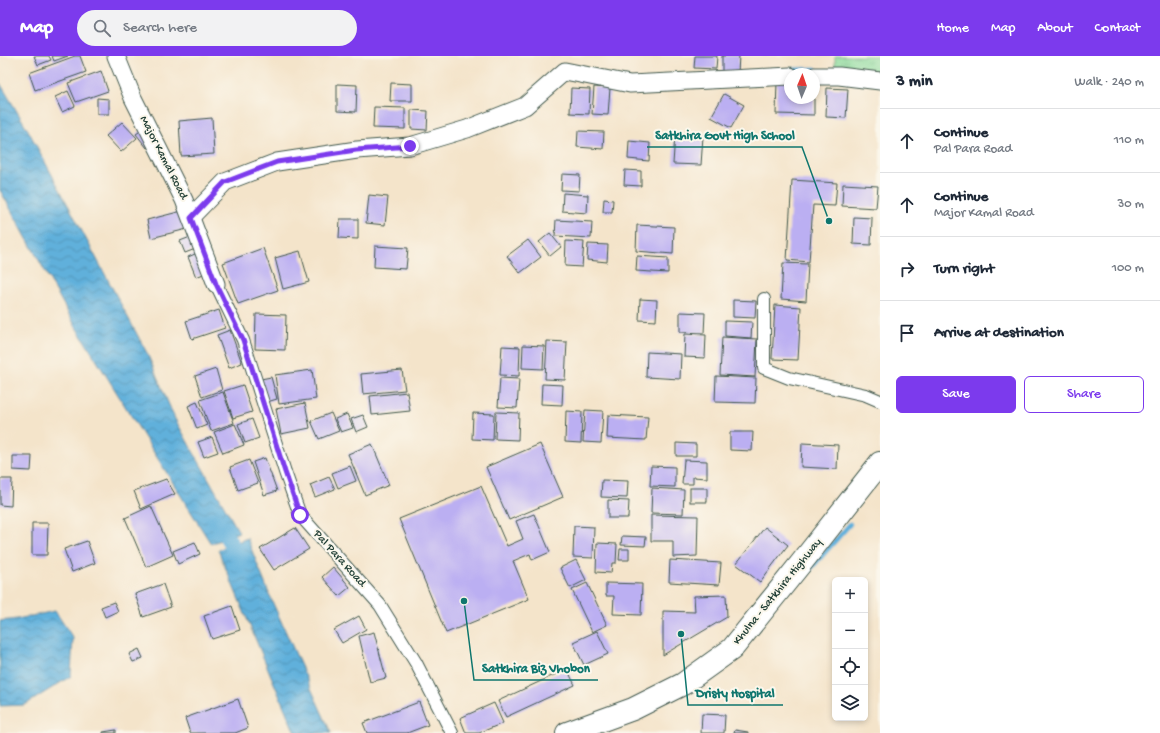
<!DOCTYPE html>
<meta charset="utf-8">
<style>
:root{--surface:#fff;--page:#f2f2f3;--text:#1f2937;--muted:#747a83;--line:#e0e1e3;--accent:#7c3aed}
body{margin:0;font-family:"Gochi Hand",sans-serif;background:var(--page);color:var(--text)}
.controls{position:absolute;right:12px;bottom:12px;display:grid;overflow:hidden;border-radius:6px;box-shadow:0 2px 6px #0003}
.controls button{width:36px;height:36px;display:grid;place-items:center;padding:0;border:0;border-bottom:1px solid var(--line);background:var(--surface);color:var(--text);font:20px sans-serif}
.compass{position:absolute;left:784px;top:12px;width:36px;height:36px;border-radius:50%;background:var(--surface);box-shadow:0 2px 6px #0003;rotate:2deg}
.stop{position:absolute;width:12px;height:12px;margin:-9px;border:3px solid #7c3aed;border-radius:50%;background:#fff}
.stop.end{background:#7c3aed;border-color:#fff;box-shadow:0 1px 4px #0008}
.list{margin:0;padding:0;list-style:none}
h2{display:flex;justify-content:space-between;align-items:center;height:52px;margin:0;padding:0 16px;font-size:17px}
h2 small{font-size:13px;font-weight:400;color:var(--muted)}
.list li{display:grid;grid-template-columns:26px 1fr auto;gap:12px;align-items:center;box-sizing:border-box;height:64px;padding:0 16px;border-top:1px solid var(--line)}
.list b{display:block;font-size:15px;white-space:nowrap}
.list p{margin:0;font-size:13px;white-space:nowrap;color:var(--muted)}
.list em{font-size:13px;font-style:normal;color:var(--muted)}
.actions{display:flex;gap:8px;padding:12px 16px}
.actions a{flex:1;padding:9px 0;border:1px solid var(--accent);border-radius:6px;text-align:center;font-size:14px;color:var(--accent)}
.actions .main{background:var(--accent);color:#fff}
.icon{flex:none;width:22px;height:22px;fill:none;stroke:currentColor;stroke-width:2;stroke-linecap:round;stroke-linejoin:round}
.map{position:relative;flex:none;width:880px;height:677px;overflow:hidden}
header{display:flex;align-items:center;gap:24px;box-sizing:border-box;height:56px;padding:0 20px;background:var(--accent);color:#fff}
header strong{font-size:19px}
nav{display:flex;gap:22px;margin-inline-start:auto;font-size:14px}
.search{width:280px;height:36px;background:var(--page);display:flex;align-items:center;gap:10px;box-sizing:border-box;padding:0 14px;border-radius:22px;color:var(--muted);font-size:15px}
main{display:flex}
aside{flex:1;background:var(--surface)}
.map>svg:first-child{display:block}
.park{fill:url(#park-tufts);stroke:#538b66}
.water{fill:url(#water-waves);stroke:#407688}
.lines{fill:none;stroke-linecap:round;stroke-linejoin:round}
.stream{stroke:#60b0db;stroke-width:4.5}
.canal{stroke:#60b0db;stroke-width:16}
.building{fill:#bbaff2}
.street-casing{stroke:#3f564a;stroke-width:14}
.secondary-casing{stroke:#3f564a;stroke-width:19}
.highway-casing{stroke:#3f564a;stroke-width:24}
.street{stroke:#fff;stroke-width:12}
.secondary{stroke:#fff;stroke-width:17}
.highway{stroke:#fff;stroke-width:22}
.route{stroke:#7c3aed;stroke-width:5}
.labels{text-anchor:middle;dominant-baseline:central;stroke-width:4;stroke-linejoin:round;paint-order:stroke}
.street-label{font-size:12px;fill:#1f3d34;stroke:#fbf7ec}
.leader{fill:none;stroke:#0f766e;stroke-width:1.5}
.callout-dot{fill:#0f766e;stroke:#fbf7ec;stroke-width:1.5}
.callout-label{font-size:13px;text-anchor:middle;font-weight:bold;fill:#0f766e;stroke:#fbf7ec;stroke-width:4;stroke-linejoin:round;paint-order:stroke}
</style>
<header>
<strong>Map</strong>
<div class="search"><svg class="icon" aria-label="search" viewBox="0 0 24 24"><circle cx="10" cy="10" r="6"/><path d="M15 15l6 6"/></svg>Search here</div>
<nav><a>Home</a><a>Map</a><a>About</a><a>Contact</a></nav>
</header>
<main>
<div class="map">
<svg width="880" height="677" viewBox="0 0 880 677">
<defs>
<pattern id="park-tufts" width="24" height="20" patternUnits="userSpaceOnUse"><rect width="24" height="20" fill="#87d999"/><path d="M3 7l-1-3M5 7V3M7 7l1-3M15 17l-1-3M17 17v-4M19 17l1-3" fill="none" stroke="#74bb84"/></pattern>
<pattern id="water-waves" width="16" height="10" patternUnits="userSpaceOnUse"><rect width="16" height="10" fill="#60b0db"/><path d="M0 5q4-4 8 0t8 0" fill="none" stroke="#4f90b2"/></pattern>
</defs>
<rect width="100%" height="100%" fill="#fbf7ec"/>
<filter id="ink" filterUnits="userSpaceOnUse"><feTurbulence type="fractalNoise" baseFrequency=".025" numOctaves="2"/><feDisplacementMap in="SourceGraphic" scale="8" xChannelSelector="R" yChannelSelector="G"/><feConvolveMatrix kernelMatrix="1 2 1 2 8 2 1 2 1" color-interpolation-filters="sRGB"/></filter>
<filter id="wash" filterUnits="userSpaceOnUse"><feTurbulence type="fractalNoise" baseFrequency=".012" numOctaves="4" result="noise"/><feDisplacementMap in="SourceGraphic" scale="16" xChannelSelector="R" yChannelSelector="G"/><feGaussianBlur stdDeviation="0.9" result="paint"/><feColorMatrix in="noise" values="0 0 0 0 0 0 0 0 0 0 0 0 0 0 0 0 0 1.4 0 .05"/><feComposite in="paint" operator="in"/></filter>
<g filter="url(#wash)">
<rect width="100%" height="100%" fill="#f4e4ca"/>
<polygon class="park" points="835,0 880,0 880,15 835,13"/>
<g class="water">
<polygon points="0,27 28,74 147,297 175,363 190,390 239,476 211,488 77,273 0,134"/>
<polygon points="247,482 272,545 331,677 295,677 218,494"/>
<polygon points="55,555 73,582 71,620 25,649 0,650 0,565 17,563"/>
</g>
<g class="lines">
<g class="stream">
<polyline points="790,14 815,13"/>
<polyline points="801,524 850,468"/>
</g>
<polyline class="canal" points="216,464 235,494 241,508"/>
</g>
<g id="blocks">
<g class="building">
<polygon points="34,0 49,0 51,4 38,9"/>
<polygon points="52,0 68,0 54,5"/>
<polygon points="75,0 80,0 86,16 35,34 29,17"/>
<polygon points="695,0 717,0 716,13 694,12"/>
<polygon points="722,0 739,0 738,16 722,15"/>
<polygon points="101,15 108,35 76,46 68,27"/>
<polygon points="777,25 790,25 790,42 814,42 814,59 776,58"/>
<polygon points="391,27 412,28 412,45 390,45"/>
<polygon points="337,28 357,29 356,56 337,55"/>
<polygon points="594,31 610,32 608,59 592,58"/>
<polygon points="571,32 590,33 589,58 570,57"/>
<polygon points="827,32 848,33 846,62 826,61"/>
<polygon points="68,35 75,50 62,56 55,41"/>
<polygon points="724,38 744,49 731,72 711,61"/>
<polygon points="97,42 109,43 109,58 97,58"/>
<polygon points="374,51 405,52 405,73 373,72"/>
<polygon points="411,54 428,55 427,74 411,73"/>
<polygon points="212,62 214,98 181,100 179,65"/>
<polygon points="122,66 137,82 121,96 106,80"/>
<polygon points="145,72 156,85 147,92 136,78"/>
<polygon points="578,75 604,76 603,93 577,91"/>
<polygon points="675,78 703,80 701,109 673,108"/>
<polygon points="629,85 650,87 649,105 628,103"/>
<polygon points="625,114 641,115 641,130 624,129"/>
<polygon points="562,118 580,119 579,135 561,134"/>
<polygon points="792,124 837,127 835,150 813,149 809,206 787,204"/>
<polygon points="843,128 878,130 876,152 842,150"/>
<polygon points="563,137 588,139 587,157 562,155"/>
<polygon points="369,139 388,141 385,169 366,167"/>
<polygon points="604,143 613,144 612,156 603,156"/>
<polygon points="182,155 187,173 151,182 147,164"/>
<polygon points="854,161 872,162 871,189 853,188"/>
<polygon points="340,163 358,163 358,183 339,182"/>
<polygon points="556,164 592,166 591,182 555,180"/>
<polygon points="637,169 674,171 673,198 636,195"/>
<polygon points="550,177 561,191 550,200 539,186"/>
<polygon points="193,180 198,192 185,197 180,185"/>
<polygon points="528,184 541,201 520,217 507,200"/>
<polygon points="566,185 584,186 582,211 565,210"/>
<polygon points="588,188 608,189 607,206 587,204"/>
<polygon points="375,190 408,192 406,213 374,211"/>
<polygon points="263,192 278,234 238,248 223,207"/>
<polygon points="202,195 211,215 196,221 188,201"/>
<polygon points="300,195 309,226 283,233 275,202"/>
<polygon points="637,200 668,202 668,217 636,215"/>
<polygon points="783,207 808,208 806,245 781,243"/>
<polygon points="640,243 657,244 656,265 639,264"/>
<polygon points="733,244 756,245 755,262 733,261"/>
<polygon points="775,249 801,251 798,304 772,303"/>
<polygon points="219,254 225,272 192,283 186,265"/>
<polygon points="680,256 705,257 704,277 680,276"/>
<polygon points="256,258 286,259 285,294 255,293"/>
<polygon points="725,265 752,266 751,282 725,280"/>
<polygon points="230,274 242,307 229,312 217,279"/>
<polygon points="685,278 706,279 705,302 684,301"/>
<polygon points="722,281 757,283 755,321 720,319"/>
<polygon points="547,285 567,286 565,324 545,323"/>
<polygon points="523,289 544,290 543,313 522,312"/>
<polygon points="502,290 520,291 519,320 500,319"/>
<polygon points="647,296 681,298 680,323 646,321"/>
<polygon points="216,313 222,334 202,341 195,320"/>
<polygon points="312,314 316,343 279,348 275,319"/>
<polygon points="402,314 405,334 363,338 361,318"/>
<polygon points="716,320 756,322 755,347 715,346"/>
<polygon points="271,321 277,343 267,346 261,323"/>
<polygon points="500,322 519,323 517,352 498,351"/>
<polygon points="542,328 563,329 562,349 541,348"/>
<polygon points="243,329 252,356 233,362 224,335"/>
<polygon points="223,336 234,367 211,375 200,344"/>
<polygon points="407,336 410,355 372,359 370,340"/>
<polygon points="197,346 207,369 197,373 188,350"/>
<polygon points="305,347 310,372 281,378 276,353"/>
<polygon points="585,354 603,355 601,387 583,386"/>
<polygon points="566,355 582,356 581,387 565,386"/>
<polygon points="496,356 519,357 518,384 495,383"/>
<polygon points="331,357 339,375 319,383 311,365"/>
<polygon points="473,357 494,358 493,384 472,383"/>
<polygon points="347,358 353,372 341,376 335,363"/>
<polygon points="363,359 368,371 356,376 351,363"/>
<polygon points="608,359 648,361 646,384 607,382"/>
<polygon points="252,363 259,382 245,387 238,368"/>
<polygon points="235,368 244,389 223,397 214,376"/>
<polygon points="730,376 753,376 752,395 730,394"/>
<polygon points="212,381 218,396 204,401 198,386"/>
<polygon points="676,387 696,388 696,400 676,400"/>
<polygon points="802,387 838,389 837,413 801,411"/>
<polygon points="372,388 389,429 365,439 348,398"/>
<polygon points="540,388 563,441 509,464 486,411"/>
<polygon points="13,400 32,400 31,415 13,414"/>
<polygon points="265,402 277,435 264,439 253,406"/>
<polygon points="249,404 258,427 238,434 230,411"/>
<polygon points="684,404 707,405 707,422 693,421 693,428 682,428"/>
<polygon points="350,410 356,425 338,432 332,417"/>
<polygon points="651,410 675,411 675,431 650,430"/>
<polygon points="329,421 335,433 315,441 310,429"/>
<polygon points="0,423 12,423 11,450 0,449"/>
<polygon points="166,423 175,438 141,453 134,435"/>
<polygon points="602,424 628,425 627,442 601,441"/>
<polygon points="481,430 507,490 523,483 516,465 534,458 550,496 532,504 530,498 513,505 529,543 446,577 399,463"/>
<polygon points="652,432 684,434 683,458 651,457"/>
<rect x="690" y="432" width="17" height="14"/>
<polygon points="608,444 629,445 628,462 608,462"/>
<polygon points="151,450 173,499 146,511 125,462"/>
<polygon points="651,459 698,460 697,500 673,501 673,485 651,485"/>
<polygon points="32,467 48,467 47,499 32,499"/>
<polygon points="574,470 594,471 593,502 573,501"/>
<polygon points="765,471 788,489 760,526 736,508"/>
<polygon points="295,472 309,493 274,514 260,493"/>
<polygon points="622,480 646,481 645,490 621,489"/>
<polygon points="87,485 95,507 72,516 64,493"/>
<polygon points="195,486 200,498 178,508 173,495"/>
<polygon points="597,487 617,488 616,507 612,507 611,517 596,516"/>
<polygon points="620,493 629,493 629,504 619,504"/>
<polygon points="576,504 586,524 570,532 560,512"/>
<polygon points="670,504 721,507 719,529 669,526"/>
<polygon points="333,511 350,531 339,540 322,521"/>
<polygon points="587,527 607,569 592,576 572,534"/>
<polygon points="606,527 642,528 641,559 613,558 614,540 606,540"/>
<polygon points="163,528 171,551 143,561 135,538"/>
<polygon points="726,539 727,561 663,599 663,555 695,556 694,540"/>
<polygon points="114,546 118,555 105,561 101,551"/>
<polygon points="232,550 240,574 212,583 204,560"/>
<polygon points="359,560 366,573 342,587 334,574"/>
<polygon points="597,575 608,598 584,609 573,586"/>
<polygon points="374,576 386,622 370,626 359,580"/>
<polygon points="139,593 143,602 133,606 129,598"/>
<polygon points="567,613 575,629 506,661 498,645"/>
<polygon points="238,643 248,672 235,677 190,677 185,662"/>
<polygon points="419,646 428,669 407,677 367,677 363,667"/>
<polygon points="494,647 503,667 479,677 466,677 460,662"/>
<polygon points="702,658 725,659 724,677 701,677"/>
<polygon points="116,674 116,677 103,677 103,676"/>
<polygon points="735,674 748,676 748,677 734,677"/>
</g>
</g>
</g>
<g filter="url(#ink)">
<use href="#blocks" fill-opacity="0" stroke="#3f564a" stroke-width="1"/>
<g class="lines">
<g class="street-casing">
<g id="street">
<polyline points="216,228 243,284 285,416 300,459 380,549 416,607 452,677"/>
<polyline points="764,243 764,312 789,322 866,339 880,345"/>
</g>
</g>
<g class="secondary-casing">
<g id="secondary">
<polyline points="116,0 133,42 184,144 216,228"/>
<polyline points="814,20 839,20 880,25"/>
<polyline points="191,161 225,126 277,106 357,94 410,90 467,73 525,50 565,15 630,28 790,20"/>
</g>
</g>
<g class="highway-casing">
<polyline id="highway" points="567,677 633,653 683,628 732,593 802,506 880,407"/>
</g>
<use href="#street" class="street"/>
<use href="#secondary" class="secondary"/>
<use href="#highway" class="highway"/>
</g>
</g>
<g class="lines" filter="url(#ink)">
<polyline class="route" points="300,459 285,416 243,284 216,228 191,162 225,126 277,106 356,94 410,90"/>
</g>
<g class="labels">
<g class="street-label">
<text transform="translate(163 102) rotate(63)">Major Kamal Road</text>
<text transform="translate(339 503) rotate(48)">Pal Para Road</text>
<text transform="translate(778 536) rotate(-51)">Khulna - Satkhira Highway</text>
</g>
</g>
<path class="leader" d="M829 165L802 91H647M464 545L474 624H598M681 578L688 649H783"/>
<g class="callout-dot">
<circle cx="829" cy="165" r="4"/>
<circle cx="464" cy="545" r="4"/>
<circle cx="681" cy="578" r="4"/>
</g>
<g class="callout-label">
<text x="725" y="83">Satkhira Govt High School</text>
<text x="536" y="616">Satkhira Biz Vhobon</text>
<text x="735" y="641">Dristy Hospital</text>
</g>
</svg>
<div class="controls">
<button>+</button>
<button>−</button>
<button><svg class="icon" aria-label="locate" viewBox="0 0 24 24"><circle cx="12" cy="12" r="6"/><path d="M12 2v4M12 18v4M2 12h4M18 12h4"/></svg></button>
<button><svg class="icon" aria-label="layers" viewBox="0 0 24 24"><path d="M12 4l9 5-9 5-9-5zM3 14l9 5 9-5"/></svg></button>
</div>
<svg class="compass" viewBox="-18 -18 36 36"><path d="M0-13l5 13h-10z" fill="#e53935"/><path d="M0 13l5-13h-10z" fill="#747a83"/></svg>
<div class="stop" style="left:300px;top:459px"></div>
<div class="stop end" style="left:410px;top:90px"></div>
</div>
<aside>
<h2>3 min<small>Walk · 240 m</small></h2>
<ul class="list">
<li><svg class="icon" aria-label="ahead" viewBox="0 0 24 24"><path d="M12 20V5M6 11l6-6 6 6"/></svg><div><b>Continue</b><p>Pal Para Road</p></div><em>110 m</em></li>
<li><svg class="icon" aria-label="ahead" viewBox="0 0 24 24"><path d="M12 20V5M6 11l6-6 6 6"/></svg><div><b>Continue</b><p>Major Kamal Road</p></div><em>30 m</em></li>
<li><svg class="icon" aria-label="right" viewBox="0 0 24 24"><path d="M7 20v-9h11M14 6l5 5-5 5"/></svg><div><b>Turn right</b></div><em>100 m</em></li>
<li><svg class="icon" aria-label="arrive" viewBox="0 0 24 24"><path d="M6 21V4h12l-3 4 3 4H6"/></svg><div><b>Arrive at destination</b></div></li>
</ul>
<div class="actions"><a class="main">Save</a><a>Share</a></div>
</aside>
</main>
